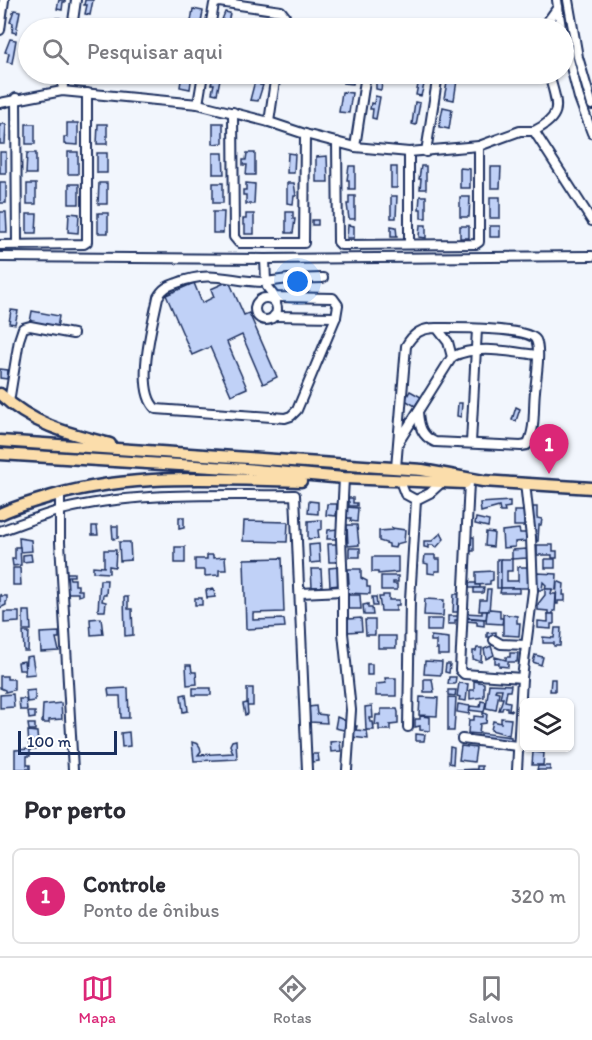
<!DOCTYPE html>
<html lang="pt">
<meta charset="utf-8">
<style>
:root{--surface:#fff;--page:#f7f7f7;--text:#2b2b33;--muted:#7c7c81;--line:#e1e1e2;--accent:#db2777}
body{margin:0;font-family:Itim,sans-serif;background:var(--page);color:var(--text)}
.controls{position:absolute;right:18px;bottom:18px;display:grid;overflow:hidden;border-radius:9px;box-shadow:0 2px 4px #0004}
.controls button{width:54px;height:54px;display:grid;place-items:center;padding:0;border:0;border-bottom:2px solid var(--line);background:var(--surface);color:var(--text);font:30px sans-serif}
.scale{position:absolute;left:18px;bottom:15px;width:99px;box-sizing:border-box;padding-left:6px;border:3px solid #1b2f5e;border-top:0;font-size:16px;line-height:21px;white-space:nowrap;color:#1b2f5e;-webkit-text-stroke:4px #fff;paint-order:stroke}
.you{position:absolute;left:298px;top:282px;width:21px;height:21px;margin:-15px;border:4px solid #fff;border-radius:50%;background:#1a73e8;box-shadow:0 0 0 9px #1a73e833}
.badge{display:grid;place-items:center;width:39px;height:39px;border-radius:50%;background:var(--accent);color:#fff;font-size:20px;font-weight:700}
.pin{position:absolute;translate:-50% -50px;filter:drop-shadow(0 2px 3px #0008)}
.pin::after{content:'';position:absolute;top:32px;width:21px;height:18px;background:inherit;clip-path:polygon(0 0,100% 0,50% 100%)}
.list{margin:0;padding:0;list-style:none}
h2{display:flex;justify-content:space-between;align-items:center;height:78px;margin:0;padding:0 24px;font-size:26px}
h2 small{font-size:20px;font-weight:400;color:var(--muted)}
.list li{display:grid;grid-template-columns:39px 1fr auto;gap:18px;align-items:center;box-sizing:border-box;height:96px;margin:0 12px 12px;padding:0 12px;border:2px solid var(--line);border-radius:9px}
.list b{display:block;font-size:22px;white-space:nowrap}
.list p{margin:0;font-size:20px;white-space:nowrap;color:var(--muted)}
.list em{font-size:20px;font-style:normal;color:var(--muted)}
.icon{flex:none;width:33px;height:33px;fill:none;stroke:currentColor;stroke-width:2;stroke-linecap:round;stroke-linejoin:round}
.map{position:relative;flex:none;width:592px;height:770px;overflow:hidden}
.search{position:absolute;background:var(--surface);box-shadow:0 2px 4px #0004;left:18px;right:18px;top:18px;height:66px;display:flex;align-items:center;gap:15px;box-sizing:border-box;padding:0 21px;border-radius:33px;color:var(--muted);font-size:22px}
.sheet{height:186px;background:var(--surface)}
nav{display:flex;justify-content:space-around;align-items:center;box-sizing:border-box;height:84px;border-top:2px solid var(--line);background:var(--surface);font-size:16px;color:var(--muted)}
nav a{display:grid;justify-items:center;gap:3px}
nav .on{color:var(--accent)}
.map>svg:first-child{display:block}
.building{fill:#c0d1f7;stroke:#1b2f5e;stroke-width:1.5}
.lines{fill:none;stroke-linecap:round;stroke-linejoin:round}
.minor-casing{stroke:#1b2f5e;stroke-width:12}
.highway-casing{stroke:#1b2f5e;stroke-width:15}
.minor{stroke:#fff;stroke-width:8}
.highway{stroke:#fbddab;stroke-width:10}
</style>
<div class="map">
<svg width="592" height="770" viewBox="0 0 592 770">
<rect width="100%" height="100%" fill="#f2f6fd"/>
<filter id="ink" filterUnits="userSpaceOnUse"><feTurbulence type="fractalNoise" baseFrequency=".0167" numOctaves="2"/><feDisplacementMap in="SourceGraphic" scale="12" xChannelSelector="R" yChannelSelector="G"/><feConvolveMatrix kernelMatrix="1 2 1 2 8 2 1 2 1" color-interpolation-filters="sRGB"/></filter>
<g filter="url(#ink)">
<g class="building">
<polygon points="59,0 65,0 65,2 63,2 62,10 57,9"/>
<polygon points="85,0 93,0 90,15 85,14 87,5 84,5"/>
<polygon points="193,9 203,11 200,28 190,28"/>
<polygon points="14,10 20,11 16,33 12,32 13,23 10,22"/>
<polygon points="225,12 230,13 227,28 222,28 223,26 220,25"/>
<polygon points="56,18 60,18 61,28 54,28"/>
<polygon points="265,19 271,20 270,27 272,28 263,28"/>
<polygon points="84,21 89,22 88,28 83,28"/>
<polygon points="10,39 16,40 12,63 7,62 9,53 5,52"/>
<polygon points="182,74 192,74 190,89 180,87"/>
<polygon points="215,74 221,74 217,94 212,93 214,84 211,84"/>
<polygon points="345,74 355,74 353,84 343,83"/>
<polygon points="376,74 386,74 386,76 383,76 381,90 376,89"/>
<polygon points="420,74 424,74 425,81 421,96 416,95"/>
<polygon points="256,77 262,78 260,85 263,85 258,101 250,100"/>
<polygon points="448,78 457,80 454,100 444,98"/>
<polygon points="342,92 352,93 349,113 339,112"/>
<polygon points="375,96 380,97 376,119 372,118 373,109 370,109 371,103 374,104"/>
<polygon points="415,102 420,103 416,125 412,124"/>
<polygon points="443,107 452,109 449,129 439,127"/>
<polygon points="67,123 78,123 78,145 64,144 64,137 67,137"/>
<polygon points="213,123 223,123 223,143 213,144"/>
<polygon points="0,124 6,124 5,144 0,144"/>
<rect x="26" y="124" width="9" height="20"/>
<polygon points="98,124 107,124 107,144 97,144"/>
<rect x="0" y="152" width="6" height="21"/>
<rect x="68" y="152" width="10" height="22"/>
<polygon points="27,153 36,153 36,174 26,174"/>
<rect x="97" y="153" width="10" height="20"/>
<polygon points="213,153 223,153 224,174 213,174"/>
<polygon points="247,153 255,153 255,175 246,175 247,165 243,165 243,160 246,160"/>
<polygon points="288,153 295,154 294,173 287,173"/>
<polygon points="327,156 328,182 316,182 316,157"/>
<polygon points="349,166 355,166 355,189 349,189 349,180 347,180"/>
<polygon points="421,166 426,166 426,189 420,189 421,179 419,179"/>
<rect x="391" y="167" width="6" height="21"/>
<polygon points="491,167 501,167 500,188 491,188"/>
<polygon points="460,168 470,169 470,188 460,188"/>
<rect x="0" y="182" width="6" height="21"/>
<polygon points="99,183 107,183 107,204 98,204"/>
<rect x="213" y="183" width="10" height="20"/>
<polygon points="246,183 255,184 254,204 246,204 246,195 243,195 243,190 246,190"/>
<polygon points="287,183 294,183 296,196 294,196 293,204 287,203"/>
<rect x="27" y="184" width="9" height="20"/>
<rect x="69" y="184" width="10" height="20"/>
<polygon points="349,196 355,196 355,219 349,219 347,204 349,204"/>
<polygon points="391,196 397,196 396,218 391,218"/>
<polygon points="420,196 426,196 426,218 421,218 421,209 419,209"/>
<polygon points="460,197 470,197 469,217 460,217"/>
<rect x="490" y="197" width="10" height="21"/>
<polygon points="0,212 6,212 7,232 0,232"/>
<polygon points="213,212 224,212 223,233 213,233"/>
<polygon points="286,212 293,212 293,219 295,219 293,233 286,233"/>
<polygon points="69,213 79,214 78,233 68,232"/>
<rect x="98" y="213" width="10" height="20"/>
<polygon points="27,214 37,214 36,233 27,233"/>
<polygon points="246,214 254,214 254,234 245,234 245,225 243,225 243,219 246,219"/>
<rect x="312" y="220" width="6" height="5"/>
<polygon points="348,225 354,226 354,238 347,238"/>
<polygon points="420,225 426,225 426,238 419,237"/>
<polygon points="391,226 396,227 397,237 391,237"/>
<rect x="460" y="226" width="9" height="12"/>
<rect x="490" y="226" width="10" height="11"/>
<polygon points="229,281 244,315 249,313 277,377 263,384 242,335 227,342 247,388 231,395 210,347 192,355 166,295 194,283 202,303 214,297 211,289"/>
<polygon points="11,310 18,311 15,324 9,323"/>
<polygon points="32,311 59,316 57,328 30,322"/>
<polygon points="0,369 8,370 7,379 0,378"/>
<polygon points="410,391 421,397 415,406 405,400"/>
<polygon points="458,403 462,403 461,417 457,416"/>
<polygon points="516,407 520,409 516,421 512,420"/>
<polygon points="346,498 353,498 353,503 357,503 357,506 349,506 349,502 346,502"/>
<polygon points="309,501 318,502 318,514 308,513"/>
<polygon points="510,501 510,507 504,508 505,512 500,512 499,507 481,512 480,503"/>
<polygon points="327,504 337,504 336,516 326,515"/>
<polygon points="347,507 358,508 357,522 350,521 351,518 346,518"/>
<polygon points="530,507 537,507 537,518 542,519 541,525 539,525 538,541 532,541 532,512 529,511"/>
<rect x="514" y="511" width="10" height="15"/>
<polygon points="179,517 184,517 184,528 179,529"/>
<polygon points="476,518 489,521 488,527 475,524"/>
<polygon points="322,520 322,529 318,530 319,538 308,539 308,521"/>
<polygon points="244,521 288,522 287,542 243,541"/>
<polygon points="347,525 357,525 359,545 348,546"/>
<polygon points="92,526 97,526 98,535 92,535"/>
<polygon points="112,526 118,526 118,538 113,539"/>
<polygon points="392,528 405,530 404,542 396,544 395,548 389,547 389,544 379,541 379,531 392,530"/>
<polygon points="338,529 337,539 327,539 328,530"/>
<polygon points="519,529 520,533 526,533 527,541 515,542 515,547 503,548 502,531"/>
<polygon points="486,532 494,533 493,547 485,546"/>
<polygon points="441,533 444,539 436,548 433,545 429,545 429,548 424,547 424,541 432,541"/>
<rect x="470" y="537" width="4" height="14"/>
<polygon points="19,538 31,540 32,551 20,552"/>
<polygon points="119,542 130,542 131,560 120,561"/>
<polygon points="319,544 320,562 310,563 309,545"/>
<polygon points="328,544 338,544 339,562 329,562"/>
<polygon points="537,545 553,545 553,551 557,551 557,558 552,558 552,555 537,555"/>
<polygon points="15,547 20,547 21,565 13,566 12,559 15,559"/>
<rect x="175" y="547" width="10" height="16"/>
<rect x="349" y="548" width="11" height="9"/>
<polygon points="527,549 527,558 512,559 512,550"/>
<polygon points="104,550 116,550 115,567 109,566 109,573 93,572 93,566 104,567"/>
<polygon points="31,554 32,561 23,562 23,555"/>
<polygon points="207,555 213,555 213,558 225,557 226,570 219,570 219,575 205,576 205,570 195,570 195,559 207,559"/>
<polygon points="425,555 435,555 435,559 440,559 440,571 435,571 435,574 428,573 428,564 424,563"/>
<polygon points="372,557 398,557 398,572 378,574 378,572 372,572"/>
<polygon points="282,558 284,612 253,613 253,620 284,619 285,627 246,629 244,559"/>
<rect x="497" y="559" width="4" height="29"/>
<polygon points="501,559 512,559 512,571 507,571 507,581 518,581 518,567 529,567 528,588 501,588"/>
<rect x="545" y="559" width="10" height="9"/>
<polygon points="339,567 340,585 330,586 329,568"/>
<polygon points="13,568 20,568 21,585 13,585"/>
<polygon points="311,569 321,569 322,587 312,587"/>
<polygon points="348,569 361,569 361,578 367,581 367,587 370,587 370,594 346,593 346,583 349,583"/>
<polygon points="493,571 493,580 490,581 490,584 476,585 476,572"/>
<polygon points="66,573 74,573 74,576 69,576 70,579 75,579 75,585 78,585 78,590 82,590 82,595 78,596 78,593 67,593"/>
<polygon points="537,573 557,574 556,590 545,589 546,585 543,582 542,590 536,590"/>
<polygon points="381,576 398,576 398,582 393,582 393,584 397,584 397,590 381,590"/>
<polygon points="100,580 107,580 106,595 103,595 102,601 106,602 105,611 98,611"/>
<polygon points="557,581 564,584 563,595 565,595 565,601 558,601 558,604 556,604"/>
<polygon points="466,583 476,583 476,585 480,585 480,588 466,588"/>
<polygon points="474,588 484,588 483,593 474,593"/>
<polygon points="501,588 519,588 519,593 500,593"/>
<polygon points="214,589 215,597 207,598 206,590"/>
<polygon points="487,589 491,589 489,611 479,611 480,600 486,600"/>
<polygon points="545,589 552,589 551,594 556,594 555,611 553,611 553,614 548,614 548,611 538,610 538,604 545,595"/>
<polygon points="0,594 1,596 7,596 7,601 6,602 6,605 0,608"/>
<polygon points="454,594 460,594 459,612 453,612"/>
<polygon points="347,595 360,595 361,609 348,609"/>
<polygon points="383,595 389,595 389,600 399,600 399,605 396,605 396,611 381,611 379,597 383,597"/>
<polygon points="124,597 128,597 128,609 132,609 133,635 125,636"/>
<polygon points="372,597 376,597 377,606 373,606"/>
<rect x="195" y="598" width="7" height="7"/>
<polygon points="425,599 444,600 443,616 424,615"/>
<polygon points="368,604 368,608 372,608 373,615 364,615 363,605"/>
<polygon points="490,609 500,610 500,618 503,618 502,624 486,623 487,611 489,611"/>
<polygon points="23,611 30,611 31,630 23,630"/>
<polygon points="482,611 487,611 486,619 464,617 465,613 482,614"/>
<polygon points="4,612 19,612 19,622 4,623"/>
<polygon points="503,614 517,616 517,623 520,623 519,636 503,635"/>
<polygon points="548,614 554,614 554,624 551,624 551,629 538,628 538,621 548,622"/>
<polygon points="448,616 459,616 459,620 455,620 455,624 448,624"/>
<polygon points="101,618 103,634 91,635 90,619"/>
<polygon points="361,618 362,631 348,632 348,619"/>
<polygon points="466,618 484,619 484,626 477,625 477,622 466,621"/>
<polygon points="427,619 443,619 442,631 427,631"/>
<polygon points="365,620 375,620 375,635 366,635"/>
<polygon points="555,628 561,628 560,646 554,646 554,643 543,643 543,637 554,638"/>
<polygon points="23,632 29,632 28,651 24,651"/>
<polygon points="59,632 59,638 56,638 59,651 41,652 40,633"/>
<polygon points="496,632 496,637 487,637 487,633"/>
<rect x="378" y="636" width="18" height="12"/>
<polygon points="431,636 449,638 449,655 438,655 438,649 436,649 436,641 431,641"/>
<polygon points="491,646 494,655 486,659 484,649"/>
<polygon points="477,648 482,648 481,662 473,659 473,651 476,651"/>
<polygon points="510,653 518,653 517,662 508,662 508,667 499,666 499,663 495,663 495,657 506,660 506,657 510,657"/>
<polygon points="535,655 543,657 541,665 533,662"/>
<polygon points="32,656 35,674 25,675 26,657"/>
<polygon points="24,661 25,670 19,670 18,662"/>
<polygon points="425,661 442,662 441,675 424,674"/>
<rect x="367" y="664" width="5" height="11"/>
<polygon points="446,664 450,664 449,673 445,672"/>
<polygon points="186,665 191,665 192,672 196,672 197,684 187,685"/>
<polygon points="0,676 7,676 7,679 14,679 14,690 5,692 5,690 0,688"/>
<polygon points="449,677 456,677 455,684 448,684"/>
<polygon points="385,678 396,678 396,696 376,696 376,684 386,683"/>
<polygon points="424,679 432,679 434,692 424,692"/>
<polygon points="551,679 555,679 555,691 550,691"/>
<polygon points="474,681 484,683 484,697 470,699 470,690 474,690"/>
<polygon points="459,683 468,684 466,701 459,700 460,697 457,696"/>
<polygon points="489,684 511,685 510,691 507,691 505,701 510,702 509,709 513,711 507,710 507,707 503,707 502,710 499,710 503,698 500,698 502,689 496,689 495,691 499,692 496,710 486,708"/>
<polygon points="128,688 129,718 121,718 120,696 109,696 108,689"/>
<rect x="193" y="688" width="18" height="7"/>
<rect x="247" y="688" width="6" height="18"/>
<polygon points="35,690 35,701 27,702 26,691"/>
<polygon points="448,690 456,690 455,696 448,695"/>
<polygon points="13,694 14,707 0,708 0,695"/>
<polygon points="186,694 188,711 183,712 181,695"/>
<polygon points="420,697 438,698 437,716 419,715"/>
<polygon points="448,697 456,698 454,731 448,731"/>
<polygon points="19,699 26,699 27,710 20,710"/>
<polygon points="481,701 486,702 484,712 469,710 470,706 480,707"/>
<polygon points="61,703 62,719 49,720 49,723 42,723 43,705"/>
<polygon points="247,703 248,714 245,715 243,704"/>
<polygon points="458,704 470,706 469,714 457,712"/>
<polygon points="316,706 317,714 326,715 327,723 310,722 309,707"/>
<polygon points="372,706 373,718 369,718 370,722 373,722 374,730 366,730 365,707"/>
<polygon points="381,709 397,709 398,712 398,724 390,725 390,730 379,730 379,725 375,725 376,715 381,715"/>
<polygon points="28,712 35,712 35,718 29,719"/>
<polygon points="483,713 487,714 486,723 480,724 479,734 468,733 469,720 474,720 474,716 483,717"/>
<polygon points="420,716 430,717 430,731 420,730 420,726 415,727 415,719 420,719"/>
<polygon points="337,717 346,721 344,730 335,728"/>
<polygon points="501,718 511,719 509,735 491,730 493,721 501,723"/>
<polygon points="28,724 35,724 35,730 29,730"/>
<polygon points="353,726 357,726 356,730 367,731 368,739 352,737"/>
<polygon points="28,731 37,732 38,746 36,746 36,749 29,749"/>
<polygon points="129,732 130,746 122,747 121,733"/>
<polygon points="481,733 511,737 511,742 481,738"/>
<polygon points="416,734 425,735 424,741 416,741"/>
<polygon points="236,740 237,759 194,761 192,742 198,744 200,747 201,751 198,755 233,753 230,745 232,741"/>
<polygon points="340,741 341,751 331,752 330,742"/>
<polygon points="461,746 476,748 474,762 459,760"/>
<polygon points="450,747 454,748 453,764 449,763"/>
<polygon points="30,749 30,756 27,756 27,765 30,765 30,769 15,769 15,750"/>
<polygon points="533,752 544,753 543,765 532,765"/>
<polygon points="312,754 318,754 319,761 312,762"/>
<polygon points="477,766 482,766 482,770 455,770 477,769"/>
<polygon points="538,766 550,766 550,770 537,770"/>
</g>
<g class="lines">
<g class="minor-casing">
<g id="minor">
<polyline points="557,0 561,28"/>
<polyline points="568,0 578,57 592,105"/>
<polyline points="72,28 76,0"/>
<polyline points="210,28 214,4 219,2 281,11 285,16 283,28"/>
<polyline points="373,28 376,27 388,28"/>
<polyline points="545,28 548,21 558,7"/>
<polyline points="0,30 4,0"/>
<polyline points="564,40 579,98 592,133"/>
<polyline points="62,91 65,74"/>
<polyline points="16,98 17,244"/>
<polyline points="0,103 62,91 198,104 269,122 305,134 355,147 409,152 479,146 520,131 534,131 592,221"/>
<polyline points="198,104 203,74"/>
<polyline points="233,112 234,237 239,243 304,243 305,134"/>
<polyline points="269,122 276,74"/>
<path d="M534,131c32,-16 22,-28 15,-57"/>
<polyline points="337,142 338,242 341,245 476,244 479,242 479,146"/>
<polyline points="355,147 366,74"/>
<polyline points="409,152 409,243"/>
<polyline points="426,152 438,74"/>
<polyline points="0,245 84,244 87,242 87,93"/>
<polyline points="0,257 265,259 592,256"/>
<path d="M265,259l1,23c-36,0 -53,-13 -89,1 -9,3 -14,5 -19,14 -5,26 -24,92 -2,112l129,9 6,-2 6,-6 39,-93 2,-12 -5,-7 -58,-1 -8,-10 -1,-5 22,-3 35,-1"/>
<circle cx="266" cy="309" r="11"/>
<polyline points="274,316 336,317"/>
<path d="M452,357c24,-13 58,-5 85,-2"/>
<polyline points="9,402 19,340 23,328 30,326 73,334"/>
<path d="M418,412c1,13 3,24 17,30l86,4 6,-1c9,-15 6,-37 8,-54 1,-13 6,-40 1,-51 -6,-13 -83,-12 -99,-12"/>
<polyline points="471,443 477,329"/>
<path d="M396,468l2,-25 54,-86 -4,-15 -11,-14c-15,0 -24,5 -31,18l-8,97"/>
<polyline points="400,481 405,494 416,500 430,493 441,483"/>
<polyline points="469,482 460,670 464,674 522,678"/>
<polyline points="60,493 60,542 73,770"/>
<path d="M0,531c20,-7 40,-15 61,-21 75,-19 157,-14 234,-15l12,275"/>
<polyline points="343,591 343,633 351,710 347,770"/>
<polyline points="300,593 343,591 341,538 344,478"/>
<polyline points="494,640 501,644 526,645"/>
<polyline points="408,727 410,600 416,500"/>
<polyline points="462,739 517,746"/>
<polyline points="517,770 522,678 533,591 531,537 525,483"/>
</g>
</g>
<g class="highway-casing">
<g id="highway">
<path d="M0,394c33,31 67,39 110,50"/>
<polyline points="0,441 422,470 483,481 592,488"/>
<polyline points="0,454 245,469 344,478 465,483"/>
<path d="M0,514c12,-6 26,-10 39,-14 85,-28 174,-21 262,-19"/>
</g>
</g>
<use href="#minor" class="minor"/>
<use href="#highway" class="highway"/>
</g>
</g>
</svg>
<div class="controls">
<button><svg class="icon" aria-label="layers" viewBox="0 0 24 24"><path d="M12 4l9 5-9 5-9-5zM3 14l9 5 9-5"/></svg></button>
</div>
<div class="scale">100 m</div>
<div class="you"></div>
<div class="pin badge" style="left:549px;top:474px">1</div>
<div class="search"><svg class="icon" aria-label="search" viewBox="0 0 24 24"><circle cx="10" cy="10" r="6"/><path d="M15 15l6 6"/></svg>Pesquisar aqui</div>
</div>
<section class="sheet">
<h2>Por perto<small></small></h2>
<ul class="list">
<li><span class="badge">1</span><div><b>Controle</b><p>Ponto de ônibus</p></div><em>320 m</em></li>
</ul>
</section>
<nav>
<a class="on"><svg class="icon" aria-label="map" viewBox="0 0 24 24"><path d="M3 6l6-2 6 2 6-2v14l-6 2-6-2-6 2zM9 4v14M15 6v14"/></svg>Mapa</a>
<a><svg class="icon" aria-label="directions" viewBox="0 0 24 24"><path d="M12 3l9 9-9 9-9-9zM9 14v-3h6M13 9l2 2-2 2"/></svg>Rotas</a>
<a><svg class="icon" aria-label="saved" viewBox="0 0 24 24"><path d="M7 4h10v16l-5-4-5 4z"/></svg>Salvos</a>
</nav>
